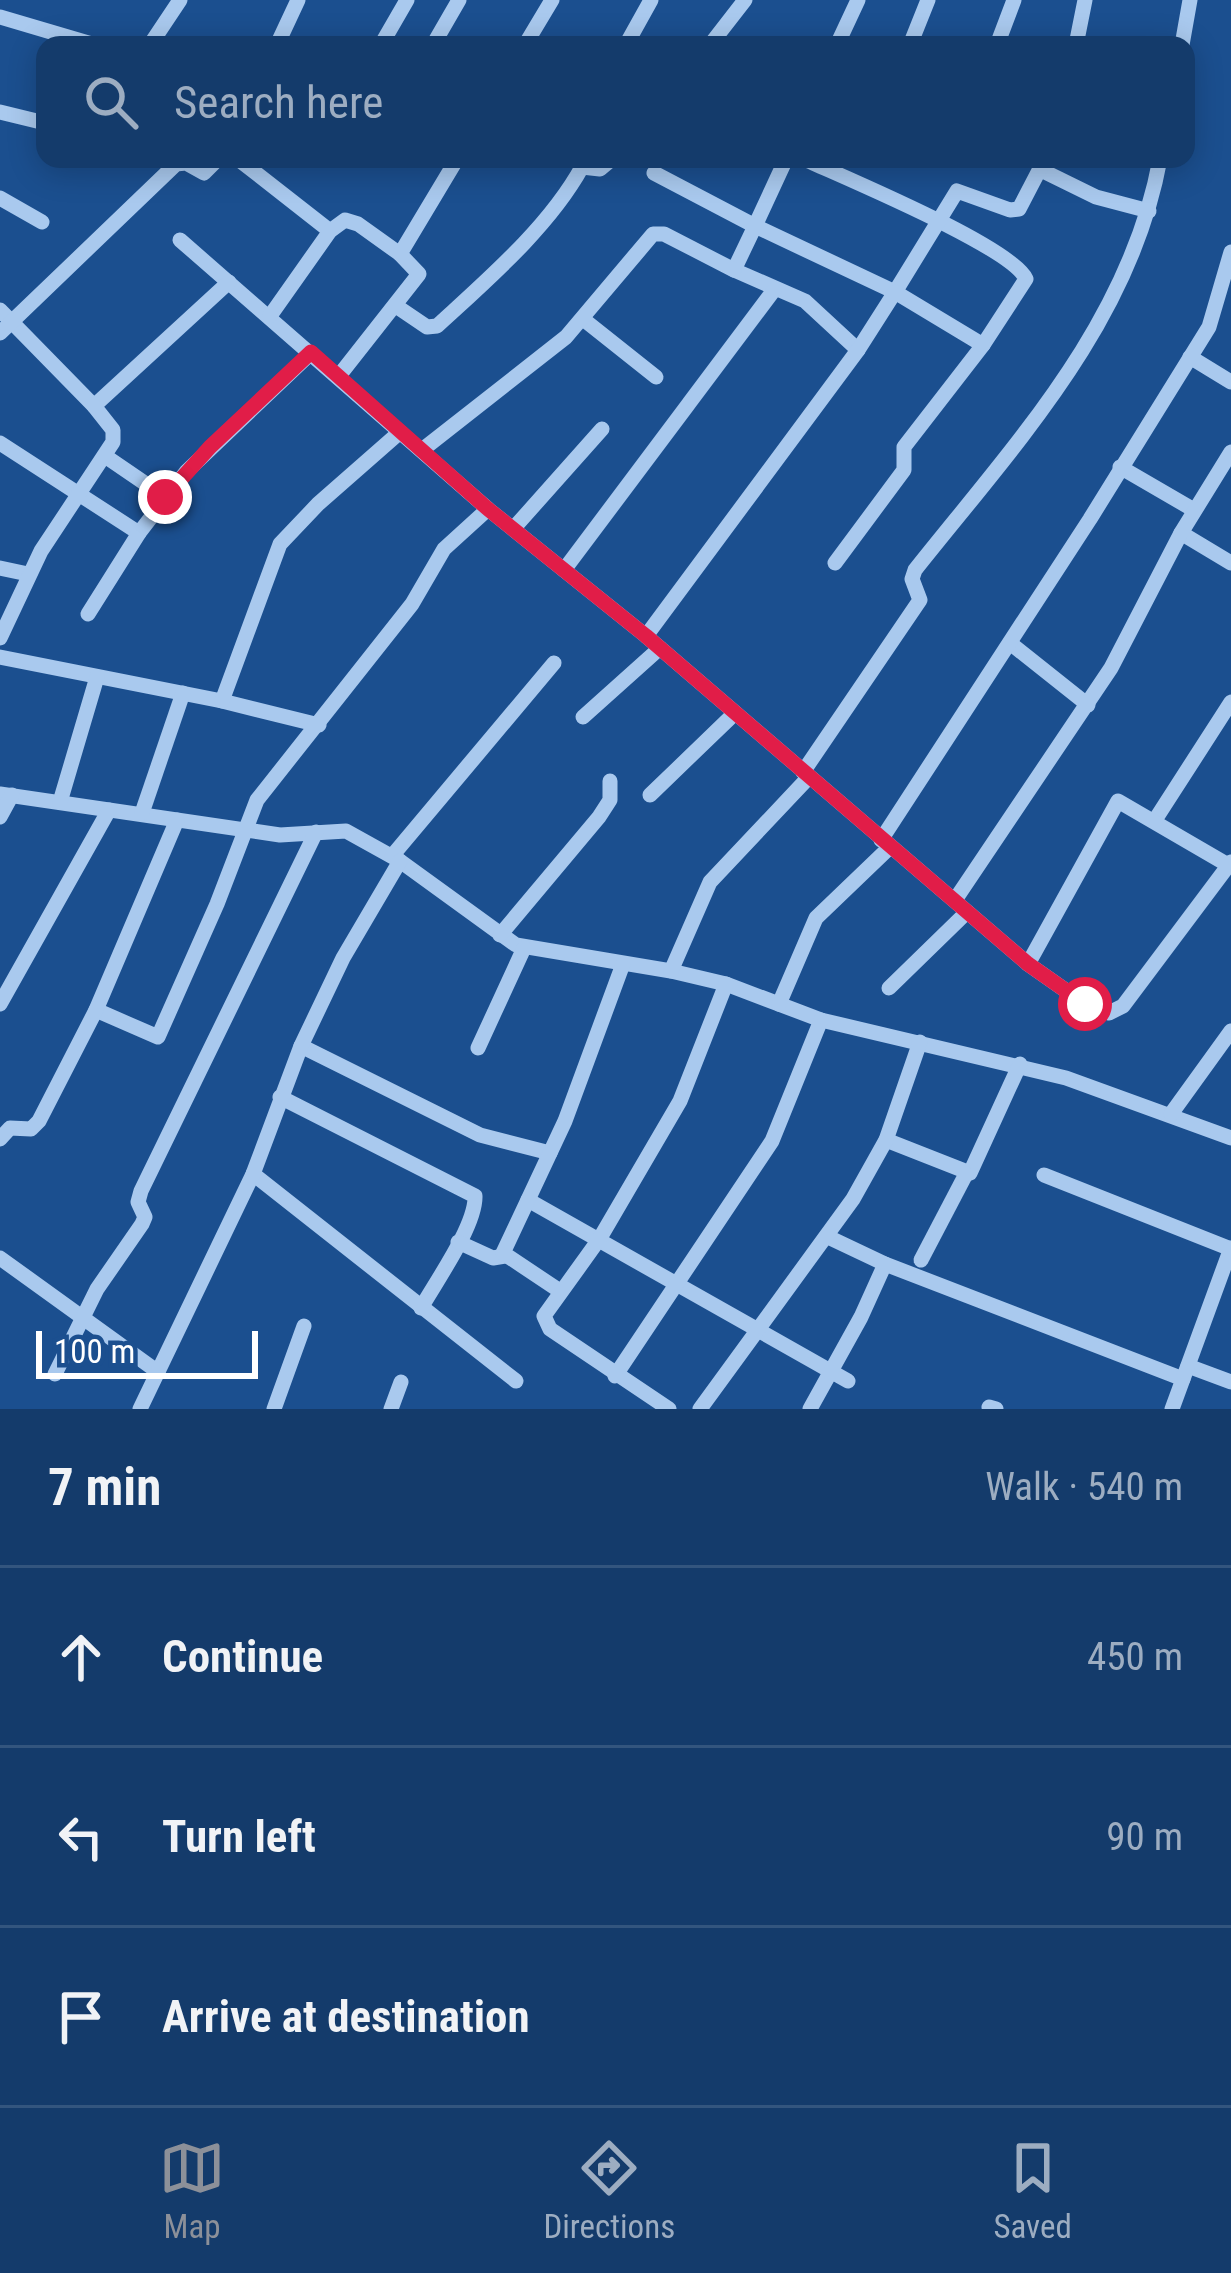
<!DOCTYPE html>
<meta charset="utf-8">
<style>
:root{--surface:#143b6b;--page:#214673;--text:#f1f3f6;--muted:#9dadc1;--line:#33557e;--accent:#8c9099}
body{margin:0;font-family:"Roboto Condensed",sans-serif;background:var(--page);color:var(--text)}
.scale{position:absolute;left:36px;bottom:30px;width:222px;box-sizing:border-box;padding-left:12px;border:6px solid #fff;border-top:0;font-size:33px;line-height:42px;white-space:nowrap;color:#fff;-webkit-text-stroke:9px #1b4f8f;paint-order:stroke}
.stop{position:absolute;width:36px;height:36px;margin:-27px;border:9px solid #e11d48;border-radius:50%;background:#fff}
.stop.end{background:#e11d48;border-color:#fff;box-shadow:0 3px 12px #0008}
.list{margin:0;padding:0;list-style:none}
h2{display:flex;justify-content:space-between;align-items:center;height:156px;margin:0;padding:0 48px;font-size:51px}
h2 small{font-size:39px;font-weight:400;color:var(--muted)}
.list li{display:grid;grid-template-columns:78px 1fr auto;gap:36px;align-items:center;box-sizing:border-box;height:180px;padding:0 48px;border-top:3px solid var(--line)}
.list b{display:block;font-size:45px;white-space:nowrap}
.list em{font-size:39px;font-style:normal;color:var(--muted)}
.icon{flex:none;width:66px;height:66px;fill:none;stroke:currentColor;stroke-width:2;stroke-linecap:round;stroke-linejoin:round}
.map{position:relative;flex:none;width:1231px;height:1409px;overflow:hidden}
.search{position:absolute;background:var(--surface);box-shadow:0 6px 30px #0003;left:36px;right:36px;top:36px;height:132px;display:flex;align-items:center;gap:30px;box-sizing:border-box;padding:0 42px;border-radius:24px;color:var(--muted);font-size:45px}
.sheet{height:696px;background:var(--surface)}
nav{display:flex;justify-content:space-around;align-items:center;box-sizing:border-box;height:168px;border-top:3px solid var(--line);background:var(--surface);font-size:33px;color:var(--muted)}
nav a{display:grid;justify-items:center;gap:6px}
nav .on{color:var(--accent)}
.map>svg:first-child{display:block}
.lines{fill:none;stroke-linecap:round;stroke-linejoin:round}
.minor{stroke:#a9c9ee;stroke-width:15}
.route{stroke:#e11d48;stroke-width:15}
</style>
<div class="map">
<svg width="1231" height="1409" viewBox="0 0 1231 1409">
<rect width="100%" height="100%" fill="#1b4f8f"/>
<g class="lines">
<g class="minor">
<polyline points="0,17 95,45"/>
<polyline points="150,45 180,0"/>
<polyline points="277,45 298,0"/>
<polyline points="381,45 407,0"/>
<polyline points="433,45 459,0"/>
<polyline points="525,45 552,0"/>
<polyline points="626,45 651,0"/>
<polyline points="710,45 745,0"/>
<polyline points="837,45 858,0"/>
<polyline points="910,45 928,0"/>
<polyline points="997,45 1014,0"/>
<polyline points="1076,45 1085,0"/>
<polyline points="1182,45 1190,0"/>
<polyline points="0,112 45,123"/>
<polyline points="238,159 330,231"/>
<path d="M804,159c39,18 208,88 222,120l-43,66 -79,102v23l-69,93"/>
<polyline points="582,167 600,169 612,159"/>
<polyline points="1041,170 1096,197 1149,211"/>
<polyline points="654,173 755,226 786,159"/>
<polyline points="0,198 42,222"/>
<polyline points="180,240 488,509 646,636 1028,964 1085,1004 1109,1013 1123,1006 1231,862"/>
<path d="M396,306l31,21 10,-1c50,-46 112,-99 145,-159l-4,-8"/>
<polyline points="0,310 94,406 229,282"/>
<polyline points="270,316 330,231 345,220 358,224 400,254"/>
<polyline points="583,319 656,377"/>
<polyline points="0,333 176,164 186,163 204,173 218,159"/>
<polyline points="858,350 805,301 734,270 755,226 895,292 957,191 1010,210 1019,209 1045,159"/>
<polyline points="1190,357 1231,382"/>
<polyline points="338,377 419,274 400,254 457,159"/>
<polyline points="0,443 139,533 186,472 311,353"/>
<polyline points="422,450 566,337 653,234 664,234 734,270"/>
<polyline points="105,456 165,497"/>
<polyline points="1120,467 1194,510"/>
<polyline points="513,529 602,429"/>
<polyline points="1181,533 1231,563"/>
<polyline points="0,568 28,574"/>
<polyline points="564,570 774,290"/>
<polyline points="88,614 139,533"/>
<polyline points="646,636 858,350 895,292 983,345"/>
<polyline points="0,638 41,551 113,442 113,430 94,406"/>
<polyline points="1010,643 1088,705"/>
<polyline points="0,657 222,701 319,725"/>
<polyline points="222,701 280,544 318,504 400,432"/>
<polyline points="583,717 660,648"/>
<path d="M803,772l117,-172 -8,-21 3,-9c100,-126 215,-247 245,-411"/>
<polyline points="0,794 280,835 346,831 400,861 516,945 671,971 726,984 821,1020 1066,1078 1231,1138"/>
<polyline points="650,795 735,713"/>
<polyline points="60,802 97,677"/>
<polyline points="142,813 183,693"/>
<polyline points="0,817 12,795"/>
<polyline points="1155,820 1231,702"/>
<polyline points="881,840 1090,519 1209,327 1231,252"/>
<polyline points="392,856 554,663"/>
<polyline points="955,900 1111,668 1181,533 1231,452"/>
<polyline points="500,935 599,817 610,800 610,781"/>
<polyline points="1028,964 1118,801 1228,865"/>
<polyline points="671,971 710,882 809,777"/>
<polyline points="889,988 967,912"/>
<polyline points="0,1004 109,810"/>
<polyline points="779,1004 816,918 890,847"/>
<polyline points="96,1010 158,1037 217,904 257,800 412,604 444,549 488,509"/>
<polyline points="301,1046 480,1135 550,1153"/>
<polyline points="478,1048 524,948"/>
<path d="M280,1097l195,99c1,29 -38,84 -54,112"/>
<polyline points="1171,1114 1231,1031"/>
<polyline points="0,1139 10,1128 31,1129 39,1121 96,1010 177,820"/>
<polyline points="886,1140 970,1173 1020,1064"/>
<polyline points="253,1174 516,1381"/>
<polyline points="1044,1175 1231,1249"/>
<polyline points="528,1200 848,1381"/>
<polyline points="828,1237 885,1264 1183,1379"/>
<polyline points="458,1242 493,1258 505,1256"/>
<polyline points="0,1258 158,1372"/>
<polyline points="921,1260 966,1174"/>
<polyline points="560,1291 503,1253 565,1121 623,964"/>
<polyline points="1188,1366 1231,1382"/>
<polyline points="55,1374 97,1289 142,1224 145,1217 138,1202 141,1191 316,832"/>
<polyline points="615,1376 772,1141 821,1020"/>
<polyline points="989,1407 996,1409"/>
<polyline points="140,1409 253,1174 301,1046 343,958 400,861"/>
<polyline points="274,1409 304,1326"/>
<polyline points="391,1409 401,1382"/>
<polyline points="669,1409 550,1329 544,1316 600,1238 680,1101 726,984"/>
<polyline points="700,1409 853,1199 886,1140 920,1042"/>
<polyline points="810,1409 861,1317 885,1264"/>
<polyline points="1172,1409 1231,1248"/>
</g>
</g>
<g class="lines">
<polyline class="route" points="165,497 210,447 311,352 488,509 646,636 1028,964 1085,1004"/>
</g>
</svg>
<div class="scale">100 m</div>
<div class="stop" style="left:1085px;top:1004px"></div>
<div class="stop end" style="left:165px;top:497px"></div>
<div class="search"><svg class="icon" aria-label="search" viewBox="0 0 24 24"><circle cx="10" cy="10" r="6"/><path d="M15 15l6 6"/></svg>Search here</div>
</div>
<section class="sheet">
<h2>7 min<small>Walk · 540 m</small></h2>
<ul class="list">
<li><svg class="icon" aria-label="ahead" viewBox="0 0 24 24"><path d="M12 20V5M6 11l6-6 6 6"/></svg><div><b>Continue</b></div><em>450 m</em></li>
<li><svg class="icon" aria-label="left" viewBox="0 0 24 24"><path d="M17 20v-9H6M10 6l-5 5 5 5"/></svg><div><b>Turn left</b></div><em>90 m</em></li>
<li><svg class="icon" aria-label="arrive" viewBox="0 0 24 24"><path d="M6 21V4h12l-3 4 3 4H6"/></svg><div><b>Arrive at destination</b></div></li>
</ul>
</section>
<nav>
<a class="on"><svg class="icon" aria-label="map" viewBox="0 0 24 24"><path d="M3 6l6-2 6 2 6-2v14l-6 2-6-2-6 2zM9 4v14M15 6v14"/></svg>Map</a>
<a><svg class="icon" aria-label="directions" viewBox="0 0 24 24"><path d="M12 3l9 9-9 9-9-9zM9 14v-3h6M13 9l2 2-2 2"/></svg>Directions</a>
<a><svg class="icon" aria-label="saved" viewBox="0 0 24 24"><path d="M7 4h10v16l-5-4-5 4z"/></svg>Saved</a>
</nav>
